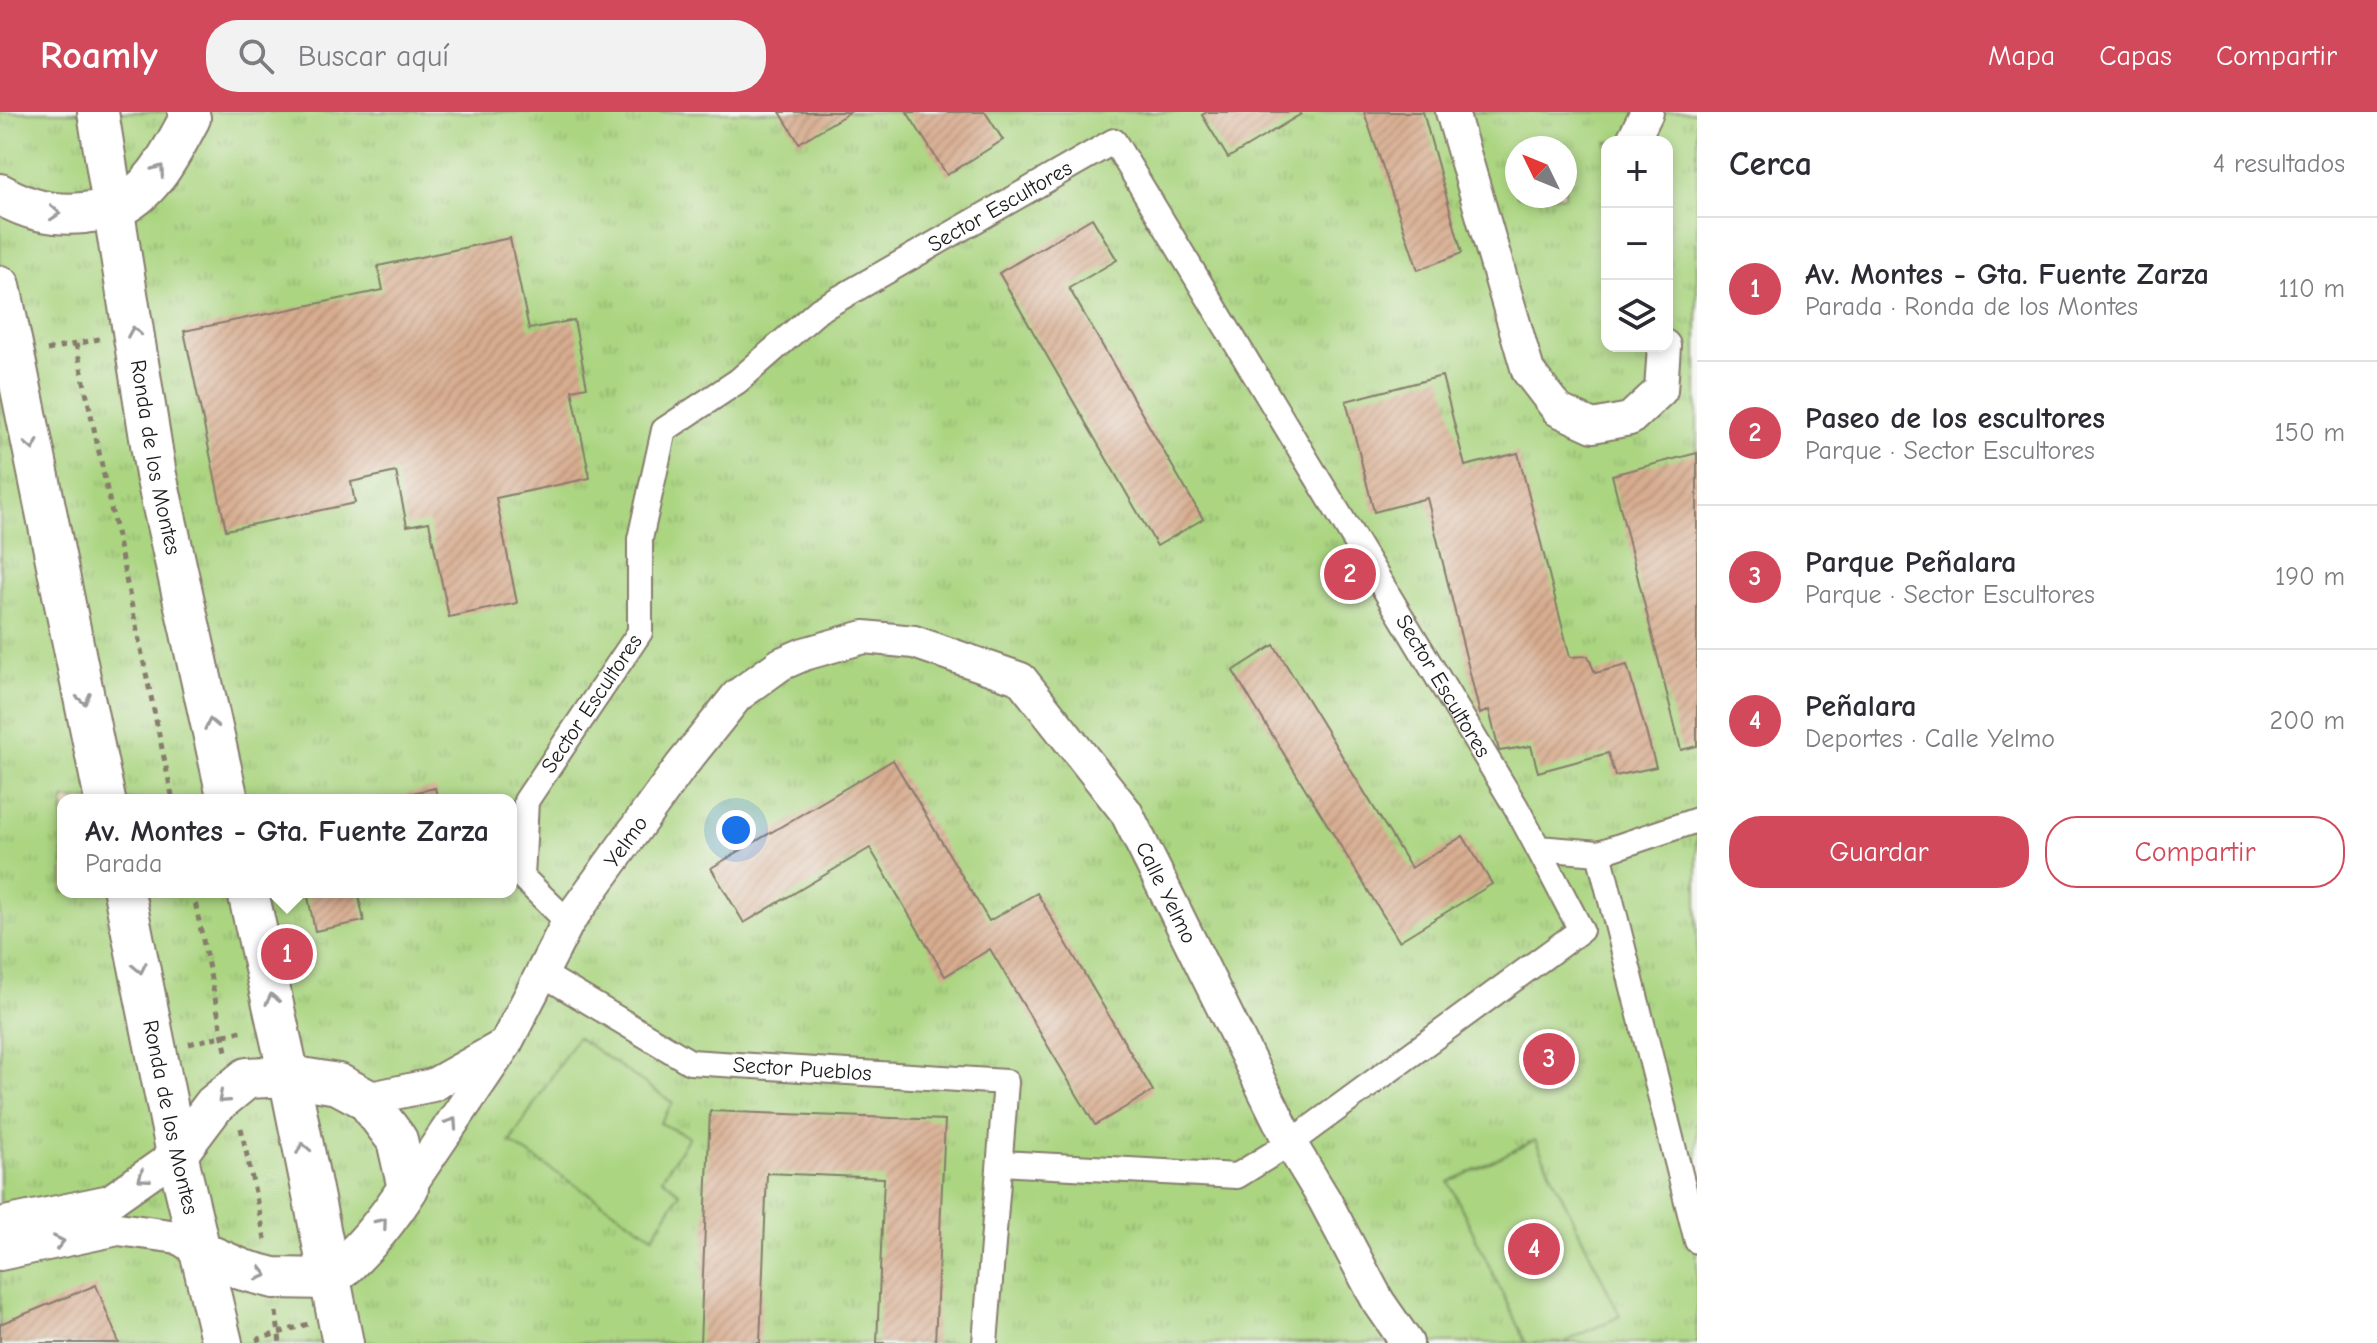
<!DOCTYPE html>
<html lang="es">
<meta charset="utf-8">
<style>
:root{--surface:#fff;--page:#f2f2f3;--text:#2b2b33;--muted:#7c7c81;--line:#e1e1e2;--accent:#d1495b}
body{margin:0;font-family:"Comic Neue",sans-serif;background:var(--page);color:var(--text)}
.controls{position:absolute;right:24px;top:24px;display:grid;overflow:hidden;border-radius:16px;box-shadow:0 4px 12px #0003}
.controls button{width:72px;height:72px;display:grid;place-items:center;padding:0;border:0;border-bottom:2px solid var(--line);background:var(--surface);color:var(--text);font:40px sans-serif}
.compass{position:absolute;left:1505px;top:24px;width:72px;height:72px;border-radius:50%;background:var(--surface);box-shadow:0 4px 12px #0003;rotate:313deg}
.you{position:absolute;left:736px;top:718px;width:28px;height:28px;margin:-20px;border:6px solid #fff;border-radius:50%;background:#1a73e8;box-shadow:0 0 0 12px #1a73e833}
.badge{display:grid;place-items:center;width:52px;height:52px;border-radius:50%;background:var(--accent);color:#fff;font-size:26px;font-weight:700}
.pin{position:absolute;translate:-50% -50%;border:4px solid #fff;box-shadow:0 2px 8px #0006}
.popup{position:absolute;left:57px;top:682px;width:460px;height:104px;box-sizing:border-box;display:grid;place-content:center;border-radius:16px;background:var(--surface);filter:drop-shadow(0 2px 6px #0005);font-size:26px;white-space:nowrap;color:var(--muted)}
.popup b{font-size:30px;color:var(--text)}
.popup::after{content:'';position:absolute;left:50%;top:100%;margin-left:-16px;border:16px solid transparent;border-top-color:var(--surface)}
.list{margin:0;padding:0;list-style:none}
h2{display:flex;justify-content:space-between;align-items:center;height:104px;margin:0;padding:0 32px;font-size:34px}
h2 small{font-size:26px;font-weight:400;color:var(--muted)}
.list li{display:grid;grid-template-columns:52px 1fr auto;gap:24px;align-items:center;box-sizing:border-box;height:144px;padding:0 32px;border-top:2px solid var(--line)}
.list b{display:block;font-size:30px;white-space:nowrap}
.list p{margin:0;font-size:26px;white-space:nowrap;color:var(--muted)}
.list em{font-size:26px;font-style:normal;color:var(--muted)}
.actions{display:flex;gap:16px;padding:24px 32px}
.actions a{flex:1;padding:18px 0;border:2px solid var(--accent);border-radius:32px;text-align:center;font-size:28px;color:var(--accent)}
.actions .main{background:var(--accent);color:#fff}
.icon{flex:none;width:44px;height:44px;fill:none;stroke:currentColor;stroke-width:2;stroke-linecap:round;stroke-linejoin:round}
.map{position:relative;flex:none;width:1697px;height:1231px;overflow:hidden}
header{display:flex;align-items:center;gap:48px;box-sizing:border-box;height:112px;padding:0 40px;background:var(--accent);color:#fff}
header strong{font-size:38px}
nav{display:flex;gap:44px;margin-inline-start:auto;font-size:28px}
.search{width:560px;height:72px;background:var(--page);display:flex;align-items:center;gap:20px;box-sizing:border-box;padding:0 28px;border-radius:32px;color:var(--muted);font-size:30px}
main{display:flex}
aside{flex:1;background:var(--surface)}
.map>svg:first-child{display:block}
.grass{fill:url(#grass-tufts);stroke:#64784e;stroke-width:2;fill-rule:evenodd}
.garden{fill:#abd581;stroke:#64784e;stroke-width:2}
.building{fill:url(#building-hatch)}
.lines{fill:none;stroke-linecap:round;stroke-linejoin:round}
.pedestrian-casing{stroke:#867c6c;stroke-width:28}
.minor-casing{stroke:#867c6c;stroke-width:36}
.tertiary-casing{stroke:#867c6c;stroke-width:44}
.path{stroke:#867c6c;stroke-width:5;stroke-dasharray:6 6;stroke-linecap:butt}
.pedestrian{stroke:#fff;stroke-width:24}
.minor{stroke:#fff;stroke-width:32}
.tertiary{stroke:#fff;stroke-width:40}
.oneway{stroke:#999}
.labels{text-anchor:middle;dominant-baseline:central;stroke-width:8;stroke-linejoin:round;paint-order:stroke}
.street-label{font-size:22px;fill:#1c1c1c;stroke:#f6f6f2}
</style>
<header>
<strong>Roamly</strong>
<div class="search"><svg class="icon" aria-label="search" viewBox="0 0 24 24"><circle cx="10" cy="10" r="6"/><path d="M15 15l6 6"/></svg>Buscar aquí</div>
<nav><a>Mapa</a><a>Capas</a><a>Compartir</a></nav>
</header>
<main>
<div class="map">
<svg width="1697" height="1231" viewBox="0 0 1697 1231">
<defs>
<pattern id="grass-tufts" width="24" height="20" patternUnits="userSpaceOnUse" patternTransform="scale(2)"><rect width="24" height="20" fill="#abd581"/><path d="M3 7l-1-3M5 7V3M7 7l1-3M15 17l-1-3M17 17v-4M19 17l1-3" fill="none" stroke="#93b66f"/></pattern>
<pattern id="building-hatch" width="6" height="6" patternUnits="userSpaceOnUse" patternTransform="scale(2)"><rect width="6" height="6" fill="#d7ac8f"/><path d="M-1 1l2-2M0 6l6-6M5 7l2-2" fill="none" stroke="#b8937b"/></pattern>
</defs>
<rect width="100%" height="100%" fill="#f6f6f2"/>
<filter id="ink" filterUnits="userSpaceOnUse"><feTurbulence type="fractalNoise" baseFrequency=".0125" numOctaves="2"/><feDisplacementMap in="SourceGraphic" scale="16" xChannelSelector="R" yChannelSelector="G"/><feConvolveMatrix kernelMatrix="1 2 1 2 8 2 1 2 1" color-interpolation-filters="sRGB"/></filter>
<filter id="wash" filterUnits="userSpaceOnUse"><feTurbulence type="fractalNoise" baseFrequency=".006" numOctaves="4" result="noise"/><feDisplacementMap in="SourceGraphic" scale="32" xChannelSelector="R" yChannelSelector="G"/><feGaussianBlur stdDeviation="1.8" result="paint"/><feColorMatrix in="noise" values="0 0 0 0 0 0 0 0 0 0 0 0 0 0 0 0 0 1.4 0 .05"/><feComposite in="paint" operator="in"/></filter>
<g filter="url(#wash)">
<rect width="100%" height="100%" fill="#f1ddbd"/>
<path class="grass" d="M0,0h1697v1231h-1697zM1607,30h60v204h-60zM1517,36h48v48h-48zM63,688h448v92h-448z"/>
<g class="garden">
<polygon points="577,925 673,991 660,1011 689,1025 662,1066 680,1081 653,1124 510,1030"/>
<polygon points="1535,1028 1620,1204 1563,1231 1526,1231 1449,1070"/>
</g>
<g id="blocks">
<g class="building">
<polygon points="780,0 850,0 799,31"/>
<polygon points="907,0 985,0 1003,28 947,63"/>
<polygon points="1207,0 1300,0 1301,2 1228,46 1202,3"/>
<polygon points="1364,0 1423,0 1462,141 1418,158"/>
<polygon points="1092,106 1117,148 1069,176 1203,407 1157,434 999,161"/>
<polygon points="510,126 529,217 574,208 587,275 572,278 590,366 496,386 517,491 449,505 429,410 407,414 396,360 351,370 355,391 226,418 184,219 383,178 378,154"/>
<polygon points="1442,264 1465,354 1518,341 1570,545 1588,544 1595,561 1627,553 1656,655 1615,664 1608,641 1538,660 1531,634 1499,639 1489,598 1480,602 1427,386 1374,400 1346,289"/>
<polygon points="1697,341 1697,634 1681,638 1612,363"/>
<polygon points="1274,533 1411,756 1463,724 1492,772 1399,829 1233,559"/>
<polygon points="893,648 989,809 1037,781 1153,979 1095,1013 990,837 945,864 870,736 744,811 711,756"/>
<polygon points="435,676 438,688 384,688 384,687"/>
<polygon points="307,780 358,780 364,809 315,819"/>
<polygon points="710,999 945,1008 935,1231 877,1231 884,1066 767,1061 760,1231 700,1231"/>
<polygon points="96,1173 119,1231 0,1231 0,1212"/>
</g>
</g>
</g>
<g filter="url(#ink)">
<use href="#blocks" fill-opacity="0" stroke="#867c6c" stroke-width="2"/>
<g class="lines">
<g class="pedestrian-casing">
<g id="pedestrian">
<polyline points="1599,741 1697,708"/>
<path id="s1" d="M568,810l-46,-45 4,-76 114,-169v-93l24,-109 74,-49 81,-71 295,-169 402,666 22,41 61,5 98,388"/>
<path id="s2" d="M541,861l149,89 316,20 -21,261"/>
<polyline points="1000,1051 1237,1064 1290,1031 1581,818 1538,736"/>
</g>
</g>
<g class="minor-casing">
<g id="minor">
<polyline points="1452,0 1528,259 1558,298 1593,314 1630,307 1661,278 1664,234"/>
<polyline points="1632,30 1647,0"/>
<polyline points="366,987 433,973 499,936"/>
<path id="s3" d="M408,1076l97,-143 63,-123 113,-156 56,-70 44,-32 23,-10 60,-17 50,5 107,37 105,133 164,331 34,56 54,102 29,42"/>
<polyline points="0,1112 110,1089 177,1042"/>
<polyline points="0,1142 118,1117 178,1125 199,1139"/>
</g>
</g>
<g class="tertiary-casing">
<g id="tertiary">
<path id="s4" d="M98,0l58,363 72,325"/>
<path d="M0,82c28,16 52,22 84,19 9,-2 21,-1 31,-5 37,-14 57,-57 75,-90l-2,-6"/>
<polyline points="0,174 105,688"/>
<path id="s5" d="M124,780l53,262 45,189"/>
<polyline points="248,780 289,964 343,1231"/>
<path d="M177,1042l37,-49 33,-27 42,-2 49,8 28,15 31,41 11,48c-21,33 -48,66 -79,91l-55,-1 -31,-8 -44,-19"/>
</g>
</g>
<g class="path">
<polyline points="76,232 173,688"/>
<polyline points="47,238 99,227"/>
<polyline points="193,780 226,939"/>
<polyline points="189,932 245,918"/>
<polyline points="241,1016 266,1131"/>
<polyline points="276,1200 280,1231"/>
<polyline points="256,1228 308,1212"/>
</g>
<use href="#pedestrian" class="pedestrian"/>
<use href="#minor" class="minor"/>
<use href="#tertiary" class="tertiary"/>
</g>
<defs><path id="oneway-chevron" d="M-2-3.5L2.5 0L-2 3.5" fill="none" stroke-width="1.6" stroke-linecap="round" stroke-linejoin="round" transform="scale(2)"/></defs>
<g class="oneway">
<use href="#oneway-chevron" transform="translate(159 58) rotate(-54)"/>
<use href="#oneway-chevron" transform="translate(55 101) rotate(4)"/>
<use href="#oneway-chevron" transform="translate(134 220) rotate(-99)"/>
<use href="#oneway-chevron" transform="translate(32 333) rotate(79)"/>
<use href="#oneway-chevron" transform="translate(84 587) rotate(78)"/>
<use href="#oneway-chevron" transform="translate(211 612) rotate(-102)"/>
<use href="#oneway-chevron" transform="translate(140 856) rotate(78)"/>
<use href="#oneway-chevron" transform="translate(272 887) rotate(-102)"/>
<use href="#oneway-chevron" transform="translate(223 986) rotate(139)"/>
<use href="#oneway-chevron" transform="translate(452 1011) rotate(-56)"/>
<use href="#oneway-chevron" transform="translate(303 1036) rotate(-101)"/>
<use href="#oneway-chevron" transform="translate(143 1065) rotate(145)"/>
<use href="#oneway-chevron" transform="translate(382 1111) rotate(-50)"/>
<use href="#oneway-chevron" transform="translate(59 1130) rotate(-12)"/>
<use href="#oneway-chevron" transform="translate(262 1162) rotate(14)"/>
</g>
</g>
<g class="labels">
<g class="street-label">
<text stroke="none"><textPath href="#s1" startOffset="954">Sector Escultores</textPath></text>
<text stroke="none"><textPath href="#s4" startOffset="350">Ronda de los Montes</textPath></text>
<text stroke="none"><textPath href="#s1" startOffset="1722">Sector Escultores</textPath></text>
<text stroke="none"><textPath href="#s1" startOffset="258">Sector Escultores</textPath></text>
<text stroke="none"><textPath href="#s3" startOffset="410">Yelmo</textPath></text>
<text stroke="none"><textPath href="#s3" startOffset="1158">Calle Yelmo</textPath></text>
<text stroke="none"><textPath href="#s2" startOffset="286">Sector Pueblos</textPath></text>
<text stroke="none"><textPath href="#s5" startOffset="230">Ronda de los Montes</textPath></text>
</g>
</g>
</svg>
<div class="controls">
<button>+</button>
<button>−</button>
<button><svg class="icon" aria-label="layers" viewBox="0 0 24 24"><path d="M12 4l9 5-9 5-9-5zM3 14l9 5 9-5"/></svg></button>
</div>
<svg class="compass" viewBox="-18 -18 36 36"><path d="M0-13l5 13h-10z" fill="#e53935"/><path d="M0 13l5-13h-10z" fill="#7c7c81"/></svg>
<div class="you"></div>
<div class="pin badge" style="left:287px;top:842px">1</div>
<div class="popup"><b>Av. Montes - Gta. Fuente Zarza</b>Parada</div>
<div class="pin badge" style="left:1350px;top:462px">2</div>
<div class="pin badge" style="left:1549px;top:947px">3</div>
<div class="pin badge" style="left:1534px;top:1137px">4</div>
</div>
<aside>
<h2>Cerca<small>4 resultados</small></h2>
<ul class="list">
<li><span class="badge">1</span><div><b>Av. Montes - Gta. Fuente Zarza</b><p>Parada · Ronda de los Montes</p></div><em>110 m</em></li>
<li><span class="badge">2</span><div><b>Paseo de los escultores</b><p>Parque · Sector Escultores</p></div><em>150 m</em></li>
<li><span class="badge">3</span><div><b>Parque Peñalara</b><p>Parque · Sector Escultores</p></div><em>190 m</em></li>
<li><span class="badge">4</span><div><b>Peñalara</b><p>Deportes · Calle Yelmo</p></div><em>200 m</em></li>
</ul>
<div class="actions"><a class="main">Guardar</a><a>Compartir</a></div>
</aside>
</main>
